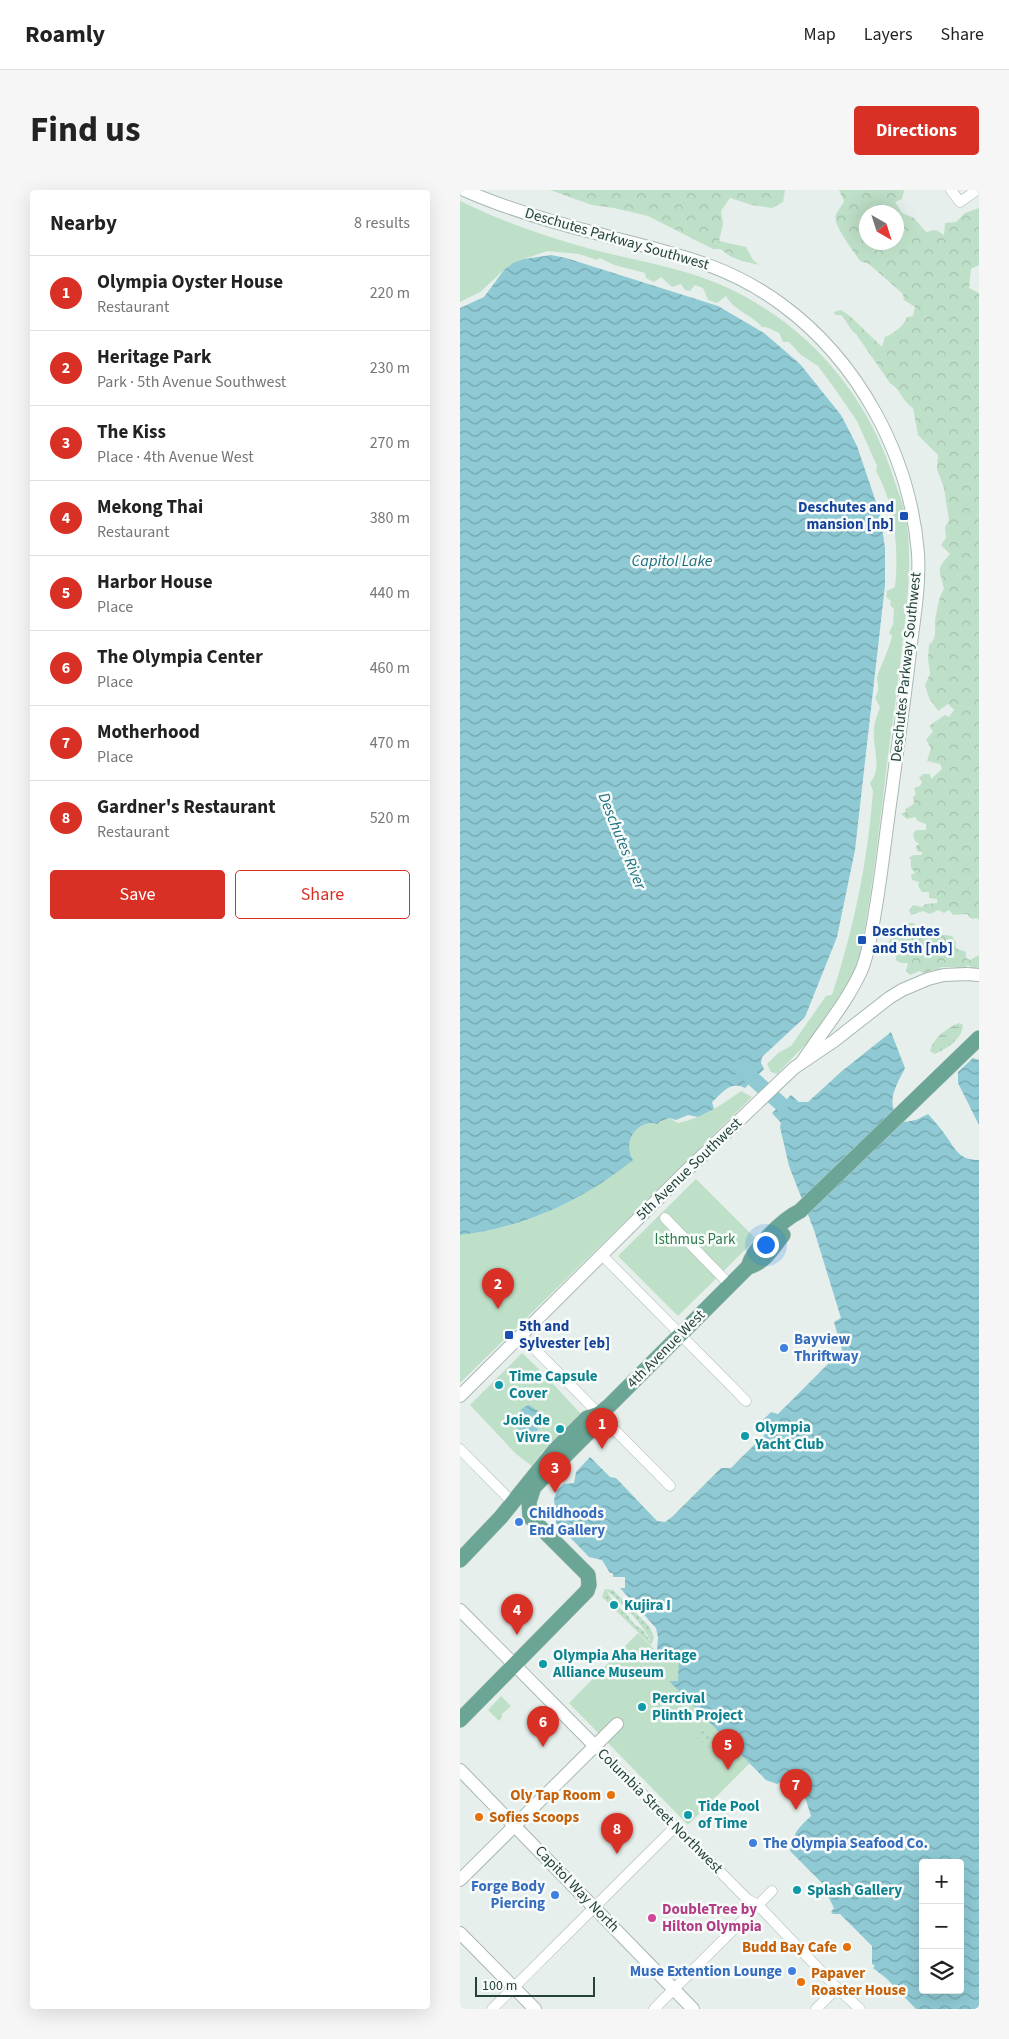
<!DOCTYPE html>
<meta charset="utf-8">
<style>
:root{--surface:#fff;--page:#f6f6f6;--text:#222;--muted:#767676;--line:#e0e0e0;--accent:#d93025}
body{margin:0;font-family:"Source Sans 3",sans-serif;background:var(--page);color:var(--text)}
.controls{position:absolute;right:15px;bottom:15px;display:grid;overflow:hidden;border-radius:5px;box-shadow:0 5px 20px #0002}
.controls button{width:45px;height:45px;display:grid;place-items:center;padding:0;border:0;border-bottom:1px solid var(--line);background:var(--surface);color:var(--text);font:25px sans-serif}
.compass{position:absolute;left:399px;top:15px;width:45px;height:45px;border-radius:50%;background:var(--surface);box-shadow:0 5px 20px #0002;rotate:141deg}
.scale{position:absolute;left:15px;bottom:12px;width:120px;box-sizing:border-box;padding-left:5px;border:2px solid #24423a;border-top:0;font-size:14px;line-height:18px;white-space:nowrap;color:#24423a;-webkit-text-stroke:4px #f7fbf9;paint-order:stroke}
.you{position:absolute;left:305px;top:1054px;width:18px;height:18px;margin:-12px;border:4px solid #fff;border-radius:50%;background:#1a73e8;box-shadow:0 0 0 8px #1a73e833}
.badge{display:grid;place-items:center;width:32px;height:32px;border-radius:50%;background:var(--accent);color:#fff;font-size:16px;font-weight:700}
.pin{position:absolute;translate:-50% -41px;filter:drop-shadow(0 1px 2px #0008)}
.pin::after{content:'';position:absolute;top:26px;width:18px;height:15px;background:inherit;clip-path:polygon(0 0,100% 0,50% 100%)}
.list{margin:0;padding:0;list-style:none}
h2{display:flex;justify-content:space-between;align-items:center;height:65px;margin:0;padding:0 20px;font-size:21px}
h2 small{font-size:16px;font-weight:400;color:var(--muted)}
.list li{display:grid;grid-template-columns:32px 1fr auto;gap:15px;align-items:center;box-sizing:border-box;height:75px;padding:0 20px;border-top:1px solid var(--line)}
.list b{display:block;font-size:19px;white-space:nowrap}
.list p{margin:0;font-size:16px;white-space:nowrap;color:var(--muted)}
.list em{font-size:16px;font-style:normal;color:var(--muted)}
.actions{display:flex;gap:10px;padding:15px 20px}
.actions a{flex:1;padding:11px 0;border:1px solid var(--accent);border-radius:5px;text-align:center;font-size:18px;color:var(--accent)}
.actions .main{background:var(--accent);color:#fff}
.icon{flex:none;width:28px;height:28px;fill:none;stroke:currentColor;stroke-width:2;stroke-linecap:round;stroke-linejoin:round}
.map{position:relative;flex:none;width:519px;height:1819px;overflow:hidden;border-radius:5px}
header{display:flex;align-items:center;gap:30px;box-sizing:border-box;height:70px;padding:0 25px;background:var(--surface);border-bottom:1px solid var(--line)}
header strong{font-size:24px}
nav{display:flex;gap:28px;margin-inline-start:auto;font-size:18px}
.intro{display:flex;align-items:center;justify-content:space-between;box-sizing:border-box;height:120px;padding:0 30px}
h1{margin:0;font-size:35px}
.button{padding:12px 22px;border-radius:5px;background:var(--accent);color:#fff;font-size:18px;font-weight:700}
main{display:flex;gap:30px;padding:0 30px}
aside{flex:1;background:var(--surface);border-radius:5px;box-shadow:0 5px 20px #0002}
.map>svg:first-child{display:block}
.green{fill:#bfe0c8}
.forest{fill:url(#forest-crowns);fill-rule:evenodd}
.wetland{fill:url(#wetland-marsh)}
.garden{fill:url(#garden-dots);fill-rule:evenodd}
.water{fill:url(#water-waves);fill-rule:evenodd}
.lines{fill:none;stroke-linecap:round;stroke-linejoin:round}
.river{stroke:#8ec9d4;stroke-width:15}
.minor-casing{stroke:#a8b8b2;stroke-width:11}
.tertiary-casing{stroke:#a8b8b2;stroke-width:14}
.primary-casing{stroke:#c2cac8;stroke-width:16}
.minor{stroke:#fff;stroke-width:10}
.tertiary{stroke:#fff;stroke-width:12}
.primary{stroke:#6aa596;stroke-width:15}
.transit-dot{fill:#1a4fb4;stroke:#f7fbf9;stroke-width:2}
.shop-dot{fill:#3f7fe0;stroke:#f7fbf9;stroke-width:2}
.culture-dot{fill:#0f9aa8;stroke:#f7fbf9;stroke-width:2}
.food-dot{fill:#e8710a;stroke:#f7fbf9;stroke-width:2}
.hotel-dot{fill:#d1479c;stroke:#f7fbf9;stroke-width:2}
.labels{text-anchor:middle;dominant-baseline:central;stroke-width:5;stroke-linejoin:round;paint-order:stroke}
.street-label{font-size:15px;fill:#24423a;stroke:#f7fbf9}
.transit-label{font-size:15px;font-weight:bold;fill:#164399;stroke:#f7fbf9;text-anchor:start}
.park-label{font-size:15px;fill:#2d7a4b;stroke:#f7fbf9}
.shop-label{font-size:15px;font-weight:bold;fill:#366cbe;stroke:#f7fbf9;text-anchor:start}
.culture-label{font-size:15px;font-weight:bold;fill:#0d838f;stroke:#f7fbf9;text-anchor:start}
.food-label{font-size:15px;font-weight:bold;fill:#c56008;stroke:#f7fbf9;text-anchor:end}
.hotel-label{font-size:15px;font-weight:bold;fill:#b23c85;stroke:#f7fbf9;text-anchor:start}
.water-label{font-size:16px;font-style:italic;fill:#1c6f80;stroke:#f7fbf9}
</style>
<header>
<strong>Roamly</strong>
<nav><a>Map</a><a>Layers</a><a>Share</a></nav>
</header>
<div class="intro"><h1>Find us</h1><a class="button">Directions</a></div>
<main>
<aside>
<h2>Nearby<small>8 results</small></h2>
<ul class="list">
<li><span class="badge">1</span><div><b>Olympia Oyster House</b><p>Restaurant</p></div><em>220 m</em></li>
<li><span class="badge">2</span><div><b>Heritage Park</b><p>Park · 5th Avenue Southwest</p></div><em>230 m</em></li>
<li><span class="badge">3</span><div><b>The Kiss</b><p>Place · 4th Avenue West</p></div><em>270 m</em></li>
<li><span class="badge">4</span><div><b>Mekong Thai</b><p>Restaurant</p></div><em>380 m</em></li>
<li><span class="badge">5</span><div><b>Harbor House</b><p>Place</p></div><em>440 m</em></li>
<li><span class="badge">6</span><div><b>The Olympia Center</b><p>Place</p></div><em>460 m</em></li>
<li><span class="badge">7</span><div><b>Motherhood</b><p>Place</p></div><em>470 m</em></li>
<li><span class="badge">8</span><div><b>Gardner's Restaurant</b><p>Restaurant</p></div><em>520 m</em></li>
</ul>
<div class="actions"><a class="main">Save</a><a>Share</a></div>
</aside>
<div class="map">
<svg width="519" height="1819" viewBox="0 0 519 1819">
<defs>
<pattern id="forest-crowns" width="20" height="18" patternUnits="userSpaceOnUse" patternTransform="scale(1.25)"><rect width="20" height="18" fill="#bfe0c8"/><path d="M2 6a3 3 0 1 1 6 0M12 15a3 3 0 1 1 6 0" fill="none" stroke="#a4c1ad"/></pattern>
<pattern id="wetland-marsh" width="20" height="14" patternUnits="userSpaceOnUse" patternTransform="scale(1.25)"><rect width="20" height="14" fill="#bfe0c8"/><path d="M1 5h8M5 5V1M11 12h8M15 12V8" fill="none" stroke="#a4c1ad"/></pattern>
<pattern id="garden-dots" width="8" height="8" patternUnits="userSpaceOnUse" patternTransform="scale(1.25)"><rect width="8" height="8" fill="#bfe0c8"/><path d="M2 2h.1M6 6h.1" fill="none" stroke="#a4c1ad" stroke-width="1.8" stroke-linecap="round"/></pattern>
<pattern id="water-waves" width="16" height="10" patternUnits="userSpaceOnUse" patternTransform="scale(1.25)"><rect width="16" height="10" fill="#8ec9d4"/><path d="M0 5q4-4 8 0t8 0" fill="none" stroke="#74a5ad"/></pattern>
</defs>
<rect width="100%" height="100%" fill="#e6efeb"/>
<g class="green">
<path d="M0,11c41,20 84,35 127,47 48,13 96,19 141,40 81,38 139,106 166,191 4,13 10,26 12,39 7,43 1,88 -4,130 -4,34 -8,67 -13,100 -8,62 -14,124 -25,185 -1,9 -2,18 -4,27 -13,44 -52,82 -83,114l-6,-2 -4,-8 11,-11 13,-7 35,-50 6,-1c22,-67 36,-135 41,-204l-3,-8c13,-16 2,-35 4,-53 0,-8 4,-16 6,-23l-5,-9c7,-12 0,-14 3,-24 5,-13 11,-25 14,-38l-3,-3 4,-9 1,-15 -4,-4 1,-4 -5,-4 1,-6 8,-4c4,-38 0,-82 -19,-116l1,-5 -20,-45 -22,-32 -17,-23 -17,-11 -12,-13h-6l-4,-9 -13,-6h-4c-10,-12 -29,-17 -36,-31l-9,7 -9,-3 -5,-12 -8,-3 -5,6 -5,-1 -4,-6 -9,3 -11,-10 -7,5 -8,-4 -1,-5 -31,-8 -14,-7 -3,2 -18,-6 -32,-3 -23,8 -20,11 -24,22 -20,10z"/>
<path d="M281,901l11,6 -292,286v-148c67,-8 120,-33 172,-75 -6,-15 -3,-32 15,-36 3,-1 9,0 11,-1 3,-1 7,-4 11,-5l9,5c25,-5 43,-18 63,-32z"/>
<polygon points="236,989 296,1049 218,1126 158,1066"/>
<polygon points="62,1163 83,1183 121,1224 83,1261 72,1276 56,1264 10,1215"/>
<polygon points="178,1443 198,1463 213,1463 219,1469 219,1491 210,1492 290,1573 228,1635 109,1513"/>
<polygon points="41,1506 51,1516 42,1524 42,1527 39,1531 28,1520"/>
</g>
<g class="forest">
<path d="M90,0h235l-2,12 -11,6 -20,-3 -22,-7 -9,13 2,13 -4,17 27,6 7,13 6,5c-13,-3 -29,-6 -38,-16h-8l-65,-33 -34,-8 -22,-3z"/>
<path d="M379,0h65l-2,9 -7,3 7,11 12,5 12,14 10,-2 8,5 1,-12 11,-1 9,-9 14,-5v57l-8,4 -2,19 10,5v627l-2,-2 -5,1 -5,-5 -14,1 -4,-5 -5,3 -6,-3 -8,4 -7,-3 -12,4 -2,-5 4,-5 9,2 4,-3 11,-1v-4l-8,-1v-6h-7l-4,-6 1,-4 -7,-2 -1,-5 4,-2 -4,-5v-8l-2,-2 4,-3h9v-3l-5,-1 -1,-5 3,-2 -4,-3 -2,-7 3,-4h10v-6l-8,-3 -3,-4 -8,2 -6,-5 5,-2 -1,-3 9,-5 -1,-7 3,-3 -2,-6 6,-2 2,-4 -3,-4 4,-4h7l1,5 11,-10 -2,-5 -13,-3 4,-13 -5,-8 7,-9 -4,-5 16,-11 4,2 5,-7 -6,-6 -10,7 -9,-13 -4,-13 5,-11 -2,-16 1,-13c10,-8 4,-19 7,-30 2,-9 3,-19 8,-26 -4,-19 -9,-19 6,-35l-9,-9 5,-7 -1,-11 4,-7 -5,-32 -7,-19 1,-14 -20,-20 -5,-27c-12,-8 -11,-17 -23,-25l-34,-49c-7,-5 -9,-13 -15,-19h-6l-1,-3 7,-2 9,6 32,31 3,-10c8,-3 19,-11 22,-20l6,-1 2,-9 -11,-7 -1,-6 -34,-30 -9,-3c-6,-10 -28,-36 -24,-46 1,-4 6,-9 8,-14zM437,22v30h-30v-30z"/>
<path d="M448,733h6l4,10 6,-2 1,5c9,-1 18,-2 27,0l4,7 -1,5 11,4v6l4,2 9,-5v19l-11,-9 -6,6h-4l-3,-4h-14l-4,6 -4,-3 -9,3 -5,-2 -9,4 -4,-4 2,-8h-7l-5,-3v-5l4,-4 -6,-1 -5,-4v-5l4,-5h-4v-4z"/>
</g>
<path class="wetland" d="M499,833l4,2c-1,14 -16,24 -29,29l-4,-3c3,-13 17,-23 29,-28z"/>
<g class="garden">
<path d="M145,1399l8,1 36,36 5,11 -3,8 -49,-48zM146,1400c11,9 43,39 44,52l-6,-11 -10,-7 -9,-12 -10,-8z"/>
<polygon points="244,1536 261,1552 267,1560 252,1562 243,1552 236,1551 240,1545 240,1539"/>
</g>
<g class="water">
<path d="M91,65l15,3 152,48 46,27 36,31 41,51 16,31 23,68 5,34v37l-30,265 -18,87 -32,80 -43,40 -1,6 3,6 -19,19c-14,-8 -22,4 -33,14l2,7 -16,8 -10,-2 -12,5 -7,-2 -10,4 -1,2c-21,-5 -36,17 -25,36 -51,41 -107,67 -173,75v-927l24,-11 20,-27 9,-7 11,-4z"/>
<path d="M431,842l14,36c-10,20 -22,38 -1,54l12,-2 12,-6c6,7 13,14 18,22 10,14 13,24 33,24v849h-63l-30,-31 -13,-10 2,-2 -3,-2v-18l-32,-32h-7l-2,-2 3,-4 -8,-16v-5l-36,-36 1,-5 3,-2c-2,-12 9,-20 17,-28l-6,-19 -20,-17 -8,4 -11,-4 -97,-99h9l1,-22h-5l-1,-6h-14l-2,-2 1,-14 -2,-9 -36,-40h5v-11h-12v-4h-3l-8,-13 -13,-3 -33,-34 -2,-24 3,-9 7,-6 10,-1 2,-11 14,-15 20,20 6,1 41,43 8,1 7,-5 49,-49h10l35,-35 -4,-12 9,-9 7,2 64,-64 -8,-28 7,-4 -27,-88 -25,-64 -9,-39 1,-4 -9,-10 19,-18 8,7h9l34,-31zM463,1673h37v127h-37z"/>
<polygon points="513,868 519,870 519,935 498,893 498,882"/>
<path d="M69,1215l9,6 3,11 -5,12 -7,4 -9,-5c-6,-11 -4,-24 9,-28z"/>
</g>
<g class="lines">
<polyline class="river" points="280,877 321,914"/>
<g class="minor-casing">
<g id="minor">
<polyline points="491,0 500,12 517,0"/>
<polyline points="205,1028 270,1095"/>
<polyline points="142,1065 286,1211"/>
<polyline points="61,1145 210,1296"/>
<polyline points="0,1259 52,1312"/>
<polyline points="135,1556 287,1709 298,1715 377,1798 400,1819"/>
<polyline points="32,1819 215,1637"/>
<polyline points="194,1819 312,1701"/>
<polyline points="356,1819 377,1798"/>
</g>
</g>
<g class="tertiary-casing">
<g id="tertiary">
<path d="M4,0c45,20 91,33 139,45 65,18 121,27 178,69 78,57 129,152 137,249 2,32 -4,66 -8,98 -5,47 -12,93 -18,139 -6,41 -10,82 -17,122 -3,19 -6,39 -13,57 -15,34 -40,62 -60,93"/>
<polyline points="0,1206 223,984 334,878 374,851 429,808 442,800 468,789 484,785 507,784 519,785"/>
<polyline points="0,1420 135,1556"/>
<polyline points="0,1580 233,1819"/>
<polyline points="0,1690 157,1534"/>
<polyline points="0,1743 75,1819"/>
</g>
</g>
<g class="primary-casing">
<g id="primary">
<path d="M288,1077c17,-4 25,-20 35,-32"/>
<path d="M0,1370l41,-43 54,-67 32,-32 12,-4 11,-9 138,-138c6,-20 34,-47 52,-56l179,-173"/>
<polyline points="0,1530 127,1401 129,1395 128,1385 70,1327 69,1312 74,1297 133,1238 139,1224"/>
</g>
</g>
<use href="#minor" class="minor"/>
<use href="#tertiary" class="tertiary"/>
<use href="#primary" class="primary"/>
</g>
<g class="transit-dot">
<rect x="439" y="321" width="10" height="10" rx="2.5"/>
<rect x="397" y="745" width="10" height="10" rx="2.5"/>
<rect x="44" y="1140" width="10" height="10" rx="2.5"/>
</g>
<g class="shop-dot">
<circle cx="324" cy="1158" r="5"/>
<circle cx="59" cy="1332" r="5"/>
<circle cx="293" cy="1653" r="5"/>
<circle cx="95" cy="1705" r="5"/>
<circle cx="332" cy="1781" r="5"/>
</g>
<g class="culture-dot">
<circle cx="39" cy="1195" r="5"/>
<circle cx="100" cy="1239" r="5"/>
<circle cx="285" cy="1246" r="5"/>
<circle cx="154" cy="1415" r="5"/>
<circle cx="83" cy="1474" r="5"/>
<circle cx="182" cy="1517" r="5"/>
<circle cx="228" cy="1625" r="5"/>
<circle cx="337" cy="1700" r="5"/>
</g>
<g class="food-dot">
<circle cx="151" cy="1605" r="5"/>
<circle cx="19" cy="1627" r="5"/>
<circle cx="387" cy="1757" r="5"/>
<circle cx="341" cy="1792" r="5"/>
</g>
<circle class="hotel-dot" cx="192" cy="1728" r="5"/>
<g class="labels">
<g class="street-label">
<text transform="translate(157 49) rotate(16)">Deschutes Parkway Southwest</text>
<text transform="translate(446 477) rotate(-84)">Deschutes Parkway Southwest</text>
<text transform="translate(229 979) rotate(-44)">5th Avenue Southwest</text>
<text transform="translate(206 1159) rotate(-45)">4th Avenue West</text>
<text transform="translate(200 1621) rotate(45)">Columbia Street Northwest</text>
<text transform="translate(117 1699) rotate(46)">Capitol Way North</text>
</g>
<g class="transit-label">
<text x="434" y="317" text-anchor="end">Deschutes and<tspan x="434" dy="17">mansion [nb]</tspan></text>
<text x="412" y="741">Deschutes<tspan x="412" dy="17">and 5th [nb]</tspan></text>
<text x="59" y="1136">5th and<tspan x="59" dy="17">Sylvester [eb]</tspan></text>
</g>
<g class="park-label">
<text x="235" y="1049">Isthmus Park</text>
</g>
<g class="shop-label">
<text x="334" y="1149">Bayview<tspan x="334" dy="17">Thriftway</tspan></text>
<text x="69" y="1323">Childhoods<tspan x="69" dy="17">End Gallery</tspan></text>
<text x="303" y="1653">The Olympia Seafood Co.</text>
<text x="85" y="1696" text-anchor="end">Forge Body<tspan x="85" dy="17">Piercing</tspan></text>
<text x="322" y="1781" text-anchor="end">Muse Extention Lounge</text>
</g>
<g class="culture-label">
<text x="49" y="1186">Time Capsule<tspan x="49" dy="17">Cover</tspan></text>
<text x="90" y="1230" text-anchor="end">Joie de<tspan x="90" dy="17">Vivre</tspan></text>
<text x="295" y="1237">Olympia<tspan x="295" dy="17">Yacht Club</tspan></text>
<text x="164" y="1415">Kujira I</text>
<text x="93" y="1465">Olympia Aha Heritage<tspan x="93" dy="17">Alliance Museum</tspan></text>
<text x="192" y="1508">Percival<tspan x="192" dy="17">Plinth Project</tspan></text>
<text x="238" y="1616">Tide Pool<tspan x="238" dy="17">of Time</tspan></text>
<text x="347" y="1700">Splash Gallery</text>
</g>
<g class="food-label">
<text x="141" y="1605">Oly Tap Room</text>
<text x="29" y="1627" text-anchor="start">Sofies Scoops</text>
<text x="377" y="1757">Budd Bay Cafe</text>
<text x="351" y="1783" text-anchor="start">Papaver<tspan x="351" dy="17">Roaster House</tspan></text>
</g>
<g class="hotel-label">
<text x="202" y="1719">DoubleTree by<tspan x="202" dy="17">Hilton Olympia</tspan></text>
</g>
<g class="water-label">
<text x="212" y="371">Capitol Lake</text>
<text transform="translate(162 651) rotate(68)">Deschutes River</text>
</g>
</g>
</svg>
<div class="controls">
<button>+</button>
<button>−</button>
<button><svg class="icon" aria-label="layers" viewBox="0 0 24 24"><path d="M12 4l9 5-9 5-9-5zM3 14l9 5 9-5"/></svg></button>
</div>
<svg class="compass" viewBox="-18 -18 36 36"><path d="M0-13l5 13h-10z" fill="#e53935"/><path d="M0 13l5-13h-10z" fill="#767676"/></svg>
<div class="scale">100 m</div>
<div class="you"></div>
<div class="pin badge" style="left:142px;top:1259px">1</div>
<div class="pin badge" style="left:38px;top:1119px">2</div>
<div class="pin badge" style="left:95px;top:1303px">3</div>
<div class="pin badge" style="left:57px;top:1445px">4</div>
<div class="pin badge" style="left:268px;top:1580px">5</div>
<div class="pin badge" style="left:83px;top:1557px">6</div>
<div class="pin badge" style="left:336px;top:1620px">7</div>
<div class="pin badge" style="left:157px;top:1664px">8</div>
</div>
</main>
